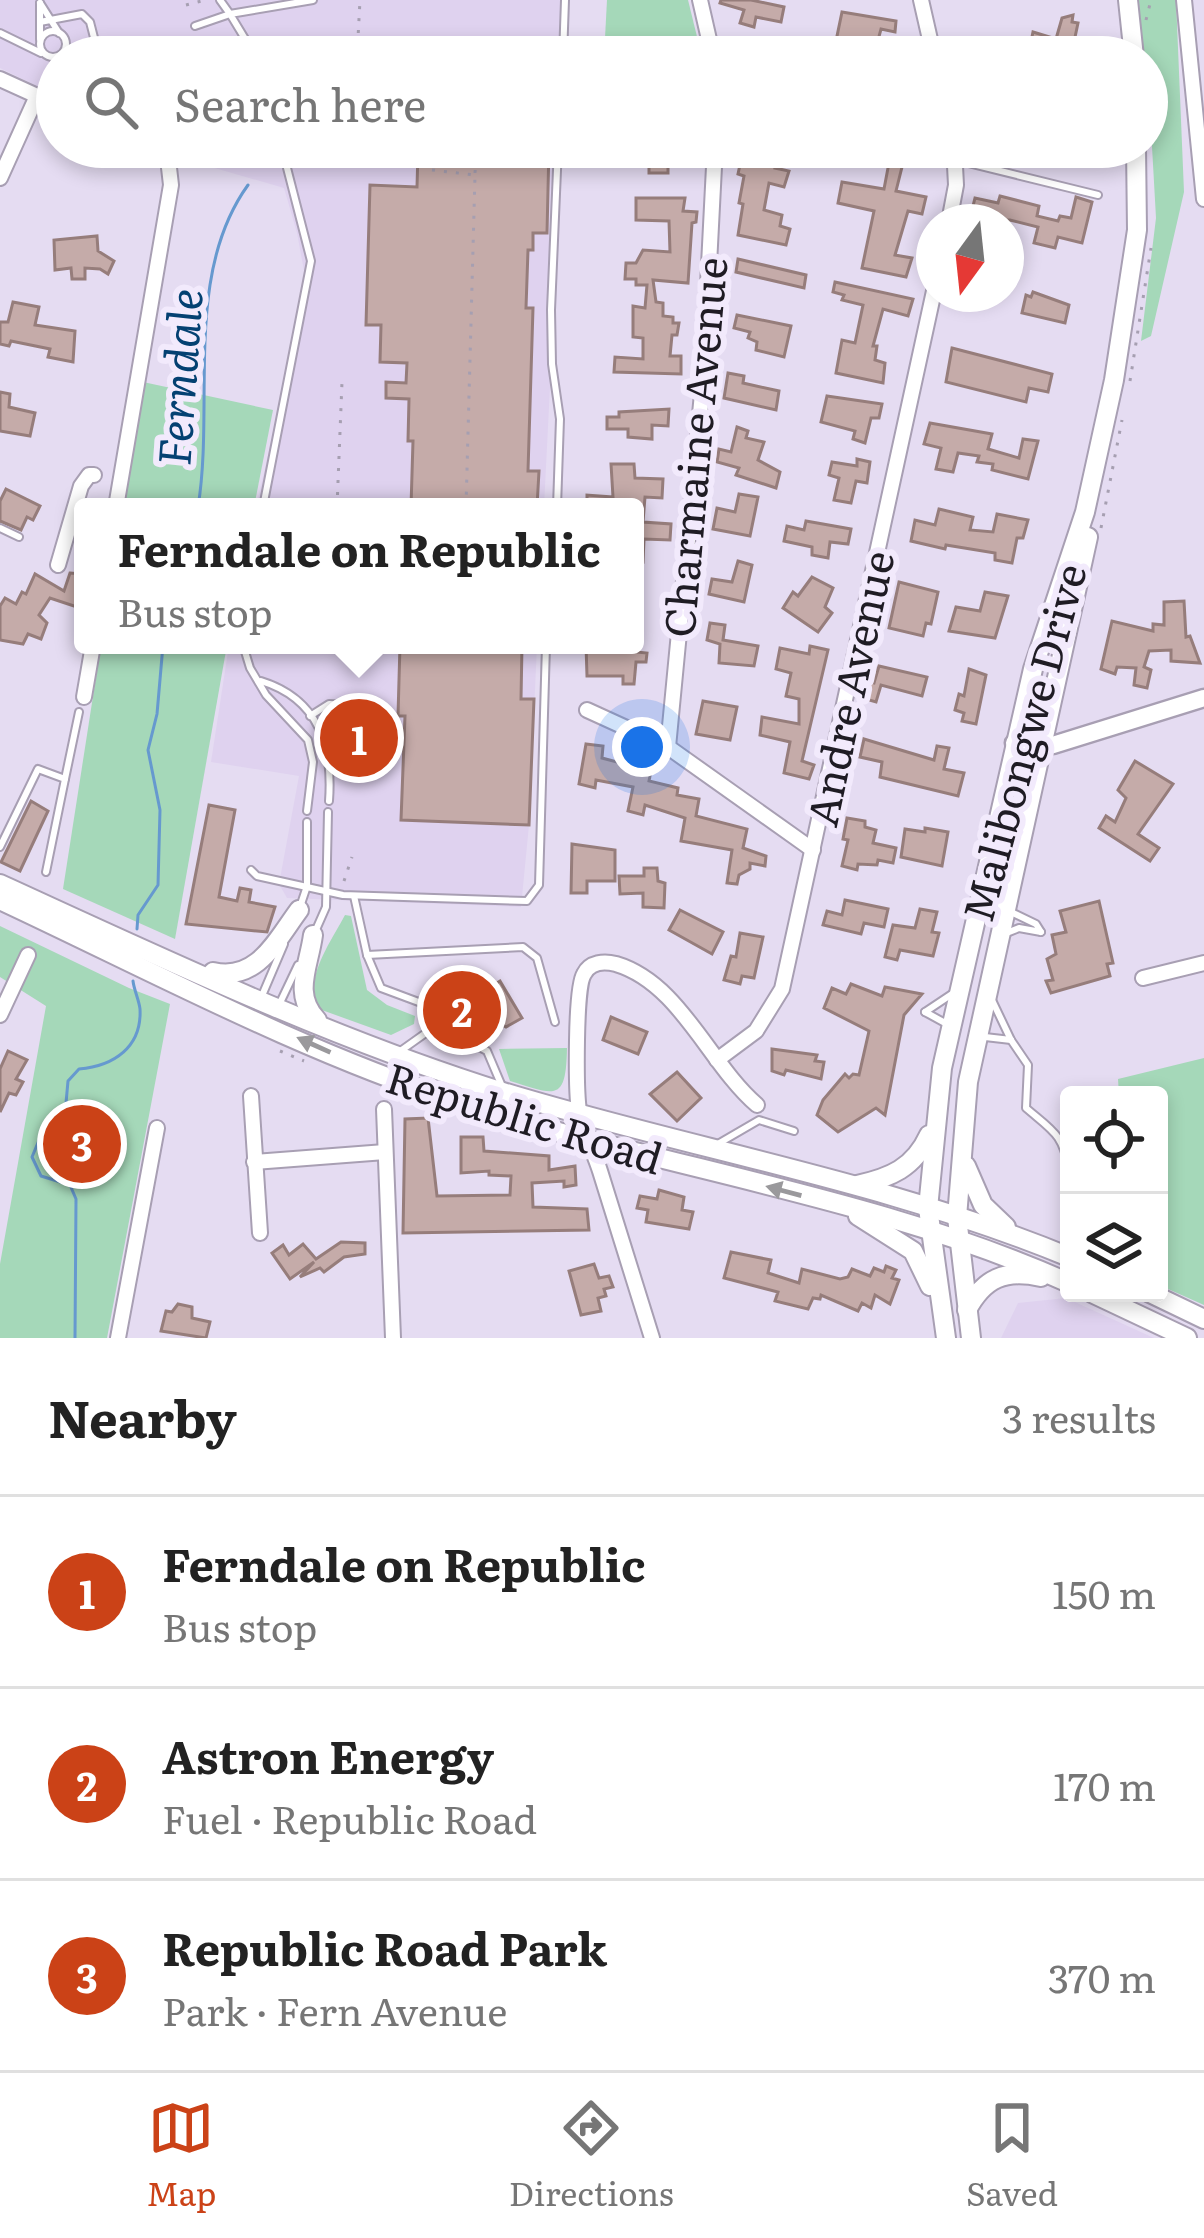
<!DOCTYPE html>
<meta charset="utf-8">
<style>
:root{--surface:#fff;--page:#f2f2f2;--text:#222;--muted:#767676;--line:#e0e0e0;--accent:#cb4217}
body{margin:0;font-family:Literata,serif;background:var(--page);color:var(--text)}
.controls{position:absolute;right:36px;bottom:36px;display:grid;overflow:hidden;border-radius:12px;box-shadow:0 6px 18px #0003}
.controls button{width:108px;height:108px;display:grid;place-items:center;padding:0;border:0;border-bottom:3px solid var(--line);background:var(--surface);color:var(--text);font:60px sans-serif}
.compass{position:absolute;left:916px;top:204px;width:108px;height:108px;border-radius:50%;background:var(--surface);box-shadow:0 6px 18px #0003;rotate:195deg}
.you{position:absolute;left:642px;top:747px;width:42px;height:42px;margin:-30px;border:9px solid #fff;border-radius:50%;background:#1a73e8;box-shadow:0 0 0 18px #1a73e833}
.badge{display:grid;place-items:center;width:78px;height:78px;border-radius:50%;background:var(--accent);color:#fff;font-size:39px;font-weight:700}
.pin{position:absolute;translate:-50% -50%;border:6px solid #fff;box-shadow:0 3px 12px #0006}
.popup{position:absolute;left:74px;top:498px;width:570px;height:156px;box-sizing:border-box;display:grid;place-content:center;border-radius:12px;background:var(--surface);filter:drop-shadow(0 3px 9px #0005);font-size:39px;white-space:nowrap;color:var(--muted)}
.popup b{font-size:45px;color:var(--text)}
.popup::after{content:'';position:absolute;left:50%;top:100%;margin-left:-24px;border:24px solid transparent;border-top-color:var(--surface)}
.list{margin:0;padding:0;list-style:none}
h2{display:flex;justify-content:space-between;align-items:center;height:156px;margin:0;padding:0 48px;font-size:51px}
h2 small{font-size:39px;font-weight:400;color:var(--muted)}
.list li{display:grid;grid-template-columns:78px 1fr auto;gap:36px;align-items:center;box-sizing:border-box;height:192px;padding:0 48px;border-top:3px solid var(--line)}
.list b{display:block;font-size:45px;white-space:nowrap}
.list p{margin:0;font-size:39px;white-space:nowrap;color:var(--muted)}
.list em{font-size:39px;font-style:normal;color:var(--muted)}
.icon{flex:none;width:66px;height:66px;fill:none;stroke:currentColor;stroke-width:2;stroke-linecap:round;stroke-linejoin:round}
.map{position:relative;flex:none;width:1204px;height:1338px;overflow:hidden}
.search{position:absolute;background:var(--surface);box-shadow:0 6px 18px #0003;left:36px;right:36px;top:36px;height:132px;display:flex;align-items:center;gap:30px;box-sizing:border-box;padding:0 42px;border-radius:66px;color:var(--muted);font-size:45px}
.sheet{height:732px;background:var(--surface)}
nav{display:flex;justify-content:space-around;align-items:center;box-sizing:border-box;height:168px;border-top:3px solid var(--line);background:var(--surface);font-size:33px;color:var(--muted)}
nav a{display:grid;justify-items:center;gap:6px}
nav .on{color:var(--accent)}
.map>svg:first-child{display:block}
.built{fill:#dfd2ef}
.green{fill:#a5d8b9}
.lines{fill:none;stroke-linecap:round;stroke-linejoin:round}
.stream{stroke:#6699cf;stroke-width:3}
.building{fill:#c5aba9;stroke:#967d7b;stroke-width:3}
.service-casing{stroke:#a89fb3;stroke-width:10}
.minor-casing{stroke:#a89fb3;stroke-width:18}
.tertiary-casing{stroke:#a89fb3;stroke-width:21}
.secondary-casing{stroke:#a89fb3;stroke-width:22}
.path{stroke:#a69fb1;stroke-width:3;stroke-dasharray:3 9;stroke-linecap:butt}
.service{stroke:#fff;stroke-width:6}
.minor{stroke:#fff;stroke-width:14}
.tertiary{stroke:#fff;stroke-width:16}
.secondary{stroke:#fff;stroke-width:18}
.oneway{fill:#9a999c}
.labels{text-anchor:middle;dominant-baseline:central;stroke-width:12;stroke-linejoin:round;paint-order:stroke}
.street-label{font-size:42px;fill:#1f1c24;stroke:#f2eafc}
.water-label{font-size:45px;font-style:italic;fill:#044172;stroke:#f2eafc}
</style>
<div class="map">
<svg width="1204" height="1338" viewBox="0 0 1204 1338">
<rect width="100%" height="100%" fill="#e5dcf2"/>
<g class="built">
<polygon points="0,0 570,0 567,57 57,57 57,96 0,68"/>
<polygon points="159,147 562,147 544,507 256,507 307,287 297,233 284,188 180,158"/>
<polygon points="229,645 537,645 529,825 521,907 287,898 279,884 299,776 211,762"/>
<polygon points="1066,1298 1154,1338 1001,1338 1018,1303"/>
</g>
<g class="green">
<polygon points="607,0 688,0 702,57 604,57"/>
<polygon points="1139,0 1176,0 1184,192 1151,336 1141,341 1156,218 1147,57 1141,57"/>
<polygon points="143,382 273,410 254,507 123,507"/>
<polygon points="101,645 227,645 175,939 63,889"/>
<path d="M345,915l6,1 16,74 20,15 28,11 -1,8 -23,11 -72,-26c-17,-29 12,-67 26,-94z"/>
<polygon points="0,926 129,988 170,1004 107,1338 0,1338 0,1264 46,1006 0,977"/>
<path d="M567,1048c-1,55 -11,47 -57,33l-11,-32z"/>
<polygon points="1204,1058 1204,1305 1159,1285 1159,1095 1119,1095 1118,1079"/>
</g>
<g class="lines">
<g class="stream">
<path d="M198,507c17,-104 -15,-232 50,-322"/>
<polyline points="137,929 138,915 158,885 160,810 148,750 157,714 163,645"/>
<path d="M75,1338l1,-139 -6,-14 -29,-9 -9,-19 10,-24 23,-19 3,-33 11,-12c35,-3 63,-22 61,-60 -1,-9 -6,-19 -7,-28"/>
</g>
</g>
<g class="building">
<polygon points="721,0 751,0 784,7 781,22 756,17 754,27 740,23 744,10 720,3"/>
<polygon points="842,12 896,21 895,32 881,29 877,44 858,41 857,46 836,41"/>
<polygon points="1073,15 1072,22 1078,23 1074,42 1079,43 1077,57 1029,51 1033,32 1056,39 1062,18"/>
<polygon points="446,147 549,147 547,233 533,233 533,250 528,250 526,308 533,308 528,471 539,471 537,507 411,507 413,441 408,441 409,399 386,398 386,382 406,383 407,363 380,362 381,325 366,325 370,185 417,187 418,152 445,154"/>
<polygon points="649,147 668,147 668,173 649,173 649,165 632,165 632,152"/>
<polygon points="892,147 907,147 896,191 926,197 922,214 908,211 895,255 912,258 906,277 862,268 874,211 838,203 842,182 884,189"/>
<polygon points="743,151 778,157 775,168 789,171 784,187 769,183 764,210 782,215 780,226 790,229 786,245 738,235 743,204 739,203 744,176 738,174"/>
<polygon points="1000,196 1039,206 1037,216 1058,221 1060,216 1071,218 1076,197 1092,202 1082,243 1058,237 1055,248 1034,243 1038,227 1010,220 969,222 975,198 998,203"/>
<polygon points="636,198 685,198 683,211 697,212 696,222 692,223 688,283 653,280 656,302 663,303 663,316 673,317 673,323 679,323 677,335 672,335 670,356 681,356 681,374 614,372 615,357 643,359 643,338 633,337 633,306 645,308 647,285 636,285 636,279 625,279 626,263 636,263 643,250 670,252 669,221 636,220"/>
<polygon points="97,236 98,251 114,261 108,274 100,269 85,268 85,279 72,279 71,268 55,270 54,240"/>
<polygon points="738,259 806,275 804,288 736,272"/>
<polygon points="835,282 913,299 908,316 883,309 873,346 877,346 875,360 885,363 883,383 836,373 842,340 855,343 863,305 842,300 844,295 833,292"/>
<polygon points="1033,292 1069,305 1065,323 1022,313 1026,295 1031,297"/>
<polygon points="13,302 39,307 35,325 75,331 73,362 48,357 50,349 11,341 9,346 0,344 0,322 8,322"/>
<polygon points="737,315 791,326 784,357 756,350 757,342 748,338 750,332 734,328"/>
<polygon points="952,348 1052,374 1048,392 1029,388 1026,402 946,382"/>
<polygon points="728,373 744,376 743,383 779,391 776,410 724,398"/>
<polygon points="0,392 10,394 9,407 35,413 30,436 0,431"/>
<polygon points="827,396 882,404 879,418 871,418 865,443 853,439 855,431 821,422"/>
<polygon points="669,409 668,426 652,425 652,439 628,437 628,429 607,429 607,417 619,417 619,412"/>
<polygon points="930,423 992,434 988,449 1019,458 1023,439 1038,441 1028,479 992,470 993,464 977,462 979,456 958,453 953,472 936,469 941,448 924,444"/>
<polygon points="737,427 748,431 746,438 764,442 758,460 780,472 776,488 736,475 739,468 717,462 719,449 731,452"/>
<polygon points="857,459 870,462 867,483 856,481 851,503 834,500 839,478 829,475 832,462 857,466"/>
<polygon points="611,464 634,464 635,478 663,479 662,498 645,497 643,522 671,524 670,540 644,539 643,562 635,561 635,507 587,507 587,495 613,497"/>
<polygon points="6,489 40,506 33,520 27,517 21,530 0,521 0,501"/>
<polygon points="739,494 758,497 750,536 713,529 717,508 735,512"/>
<polygon points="939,509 973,517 970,530 993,532 997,514 1028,520 1023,538 1017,538 1012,563 995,560 995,553 946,545 945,549 911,541 915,520 935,525"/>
<polygon points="806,521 851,529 848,544 830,542 828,558 812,555 812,547 784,541 787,526 804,530"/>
<polygon points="738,561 752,565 744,602 709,594 712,579 732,582"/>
<polygon points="70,573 83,574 77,607 50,598 39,615 47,623 41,639 28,634 23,644 0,640 0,606 5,598 16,604 22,592 26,594 35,574 64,591"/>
<polygon points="812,577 833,588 825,607 832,613 818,632 783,608 793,592 798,596"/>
<polygon points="899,582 938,592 931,624 926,623 923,636 889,628"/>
<polygon points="985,592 1008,596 995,638 949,631 956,607 980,611"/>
<polygon points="1184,601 1186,637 1190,636 1200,663 1171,661 1171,650 1149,651 1144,667 1151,670 1147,688 1134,685 1136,668 1117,667 1115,674 1101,669 1112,621 1153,631 1153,624 1164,625 1164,602"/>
<polygon points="710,623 725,625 723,640 758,646 754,666 719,663 720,644 707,640"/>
<polygon points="400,645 522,645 521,699 534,699 529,825 401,820 405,716 398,716"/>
<polygon points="586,645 636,645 636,652 647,653 646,662 636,662 634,684 623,684 623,676 587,676"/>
<polygon points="810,646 828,650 802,761 814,765 809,779 784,773 790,742 760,735 762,717 799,724 799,699 786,696 791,673 776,669 780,648 809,654"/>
<polygon points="879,666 927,677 922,696 881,685 876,702 862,698 866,681 874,683"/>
<polygon points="969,669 986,675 976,724 962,721 964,713 955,710 959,694 964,696"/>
<polygon points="703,701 737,707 730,740 696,734"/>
<polygon points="864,739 934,760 937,746 949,748 944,769 964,773 958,796 880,777 882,762 860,757"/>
<polygon points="586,744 603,746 602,758 651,771 649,781 678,788 677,795 699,799 696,816 747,829 743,848 766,856 765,866 750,863 750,869 739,875 737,884 727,883 732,850 681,841 685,818 645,805 643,815 628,811 633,787 596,780 595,788 579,784"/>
<polygon points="1135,761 1173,784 1138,834 1159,848 1150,861 1099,828 1106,816 1115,822 1126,798 1118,790"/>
<polygon points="31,801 48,811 20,871 1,862"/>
<polygon points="209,805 235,810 219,897 237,901 240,888 251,890 249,902 275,907 267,932 186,924"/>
<polygon points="847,818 865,821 865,827 876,830 873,843 896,848 893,863 878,860 877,865 858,864 857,870 842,866 848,840 843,839"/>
<polygon points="925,828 948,832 942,866 901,857 905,829 925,832"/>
<polygon points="572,844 615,850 615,881 587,881 587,893 571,893"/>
<polygon points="644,868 657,868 658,881 665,883 664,908 643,907 643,893 620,894 619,876 644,876"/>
<polygon points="845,900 888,909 884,927 864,923 861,934 823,925 827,911 842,915"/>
<polygon points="1099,901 1113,963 1107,964 1110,976 1051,993 1046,981 1053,980 1047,959 1056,954 1052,935 1066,932 1060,911"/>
<polygon points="920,909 937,912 932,932 939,933 933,956 900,950 897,960 885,957 893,925 915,928"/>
<polygon points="680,910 723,932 712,954 669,930"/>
<polygon points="740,933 763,937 754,978 742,976 740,984 724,980 731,956 736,957"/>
<polygon points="478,971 479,988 459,989 486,1032 477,1037 468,1033 439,986 458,972"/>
<polygon points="500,981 522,1018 506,1027 495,1021 494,1010 484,991"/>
<polygon points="851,984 882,996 885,987 922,994 904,1015 885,1115 876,1108 838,1132 817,1115 823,1100 845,1074 849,1078 853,1074 859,1075 869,1031 824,1008 832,988 846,994"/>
<polygon points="611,1017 647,1032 638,1054 603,1040"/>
<polygon points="772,1049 817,1055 815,1061 824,1062 821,1079 786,1070 784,1075 772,1071"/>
<polygon points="8,1051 27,1060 16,1079 23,1082 16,1095 9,1093 0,1112 0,1069"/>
<polygon points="677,1072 701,1098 677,1121 650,1094"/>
<polygon points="428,1118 437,1196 510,1195 511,1176 489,1175 489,1171 461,1173 461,1137 483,1137 484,1151 549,1156 549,1170 575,1166 576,1185 564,1187 564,1181 532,1183 533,1207 587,1209 589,1230 403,1233 405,1119"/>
<polygon points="659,1190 684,1197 682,1210 693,1212 689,1229 646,1222 648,1210 637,1208 640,1196 657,1199"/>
<polygon points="341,1242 365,1243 365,1254 344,1257 324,1272 320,1268 300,1277 314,1262 290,1279 272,1253 283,1245 289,1255 303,1244 316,1259"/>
<polygon points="731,1252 771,1260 768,1273 799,1283 802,1269 840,1279 848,1277 852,1269 870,1276 874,1268 884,1272 886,1266 896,1270 892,1278 899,1280 890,1304 875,1295 871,1308 862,1303 858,1311 821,1295 820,1299 813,1298 808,1309 775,1301 778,1292 724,1278"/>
<polygon points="594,1264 599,1278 609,1276 613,1287 604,1289 606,1296 598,1298 601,1311 581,1315 569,1271"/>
<polygon points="178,1304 192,1307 192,1318 210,1322 206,1338 161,1331 166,1311 172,1312"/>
</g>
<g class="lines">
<g class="service-casing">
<g id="service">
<polyline points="40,3 59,33"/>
<polyline points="40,22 82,14 90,22 99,57"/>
<polyline points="195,26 230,14 220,0"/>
<circle cx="53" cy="44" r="13"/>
<polyline points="0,33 41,53"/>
<polyline points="40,39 40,3"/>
<polyline points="256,57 230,14 313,0"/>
<polyline points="563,57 565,0"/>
<polyline points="221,147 286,164 311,261 263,507"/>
<polyline points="282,147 286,164"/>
<polyline points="956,160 1098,195"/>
<polyline points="557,507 560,419 552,364 551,310 558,147"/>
<polyline points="0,528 19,537"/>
<polyline points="243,645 250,668 266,695 308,740 313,762 307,811"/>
<path d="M261,681c58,18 72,65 68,120"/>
<polyline points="310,716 329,704 373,706"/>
<polyline points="65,779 79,712"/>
<polyline points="0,847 38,769 65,779 46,872"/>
<polyline points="251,870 257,876 343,895 527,901 539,885 546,645"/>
<polyline points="354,896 367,955 381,988 424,1004 437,1025 487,1051 501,1084"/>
<polyline points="301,904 307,886 307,822"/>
<polyline points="1011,912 1036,924 1041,932"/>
<polyline points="315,932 326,907 328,812"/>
<polyline points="1004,934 1019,928 1041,932"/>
<polyline points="367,955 523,947 537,958 555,1022"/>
<polyline points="261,998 284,944"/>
<path d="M991,998l20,42 17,25 -2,43c27,23 37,26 43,62"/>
<polyline points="278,1007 298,965"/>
<polyline points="925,1012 952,994"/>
<polyline points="925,1012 947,1024"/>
<polyline points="985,1037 1011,1040"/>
<polyline points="399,1052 437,1025"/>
<polyline points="716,1145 759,1120 794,1131"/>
</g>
</g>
<g class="minor-casing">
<g id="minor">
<polyline points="700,0 713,57"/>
<polyline points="921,0 934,57"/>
<polyline points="1184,0 1204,199"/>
<polyline points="0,79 57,105"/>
<polyline points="0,178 37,96"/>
<polyline points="949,222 956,185 954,147"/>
<polyline points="116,507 171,185 168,159 151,147"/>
<polyline points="58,565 81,486 89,475 94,475"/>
<polyline points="84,697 93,645"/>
<polyline points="587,710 668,747 813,850"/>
<polyline points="668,747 703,383 715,147"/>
<polyline points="1143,978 1204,963"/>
<polyline points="0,1015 28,955"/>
<polyline points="717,1060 756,1031 782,989 934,291"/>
<polyline points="251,1096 260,1233"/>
<polyline points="384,1109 393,1338"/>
<polyline points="254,1162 385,1152"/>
<polyline points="118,1338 157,1128"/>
<path d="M652,1338c-17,-56 -35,-111 -52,-167 -6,-19 -17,-40 -21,-60 -3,-20 -4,-123 5,-137 6,-12 20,-13 32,-10 64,19 93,100 141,141"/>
</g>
</g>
<g class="tertiary-casing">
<polyline id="tertiary" points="1014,743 1053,745 1204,698"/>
</g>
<g class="secondary-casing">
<g id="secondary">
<polyline points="1128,0 1134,57"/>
<path d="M0,884c164,75 330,154 503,208 187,57 385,90 566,165"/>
<path d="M0,900c150,70 300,151 458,202 202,66 417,94 611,181"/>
<path d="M313,935c-4,31 -21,59 4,85"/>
<path d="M213,972c44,10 63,-31 86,-62"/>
<polyline points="966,1166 983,1205 1006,1227"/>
<path d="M857,1185c33,-7 57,-17 72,-50"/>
<polyline points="858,1216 913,1251 930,1286"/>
<polyline points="1092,1293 1187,1338"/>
<polyline points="1150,1293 1204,1319"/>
<path d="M967,1310c17,-32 38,-41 74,-33"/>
<polyline points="946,1338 928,1208 942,1068 1033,669 1085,512 1114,380 1137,230 1136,147"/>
<polyline points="971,1338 957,1217 968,1082 1088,537"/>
</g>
</g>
<g class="path">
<polyline points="186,5 205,0"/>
<polyline points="1146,20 1151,0"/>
<polyline points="357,57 360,0"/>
<polyline points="1147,85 1151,143"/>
<polyline points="354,147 435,154"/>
<polyline points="432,170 475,175 466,507"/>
<polyline points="475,173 477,147"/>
<polyline points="1130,381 1151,248"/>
<polyline points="337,507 342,382"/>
<polyline points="1101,528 1122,420"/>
<polyline points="461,650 461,645"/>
<polyline points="344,881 352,857"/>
<polyline points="280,1051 304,1061"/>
</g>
<use href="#service" class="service"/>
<use href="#minor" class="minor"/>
<use href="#tertiary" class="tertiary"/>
<use href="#secondary" class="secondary"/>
</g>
<defs><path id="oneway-solid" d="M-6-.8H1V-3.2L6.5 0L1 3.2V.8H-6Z" transform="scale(3)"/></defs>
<g class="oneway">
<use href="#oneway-solid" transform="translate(314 1045) rotate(-156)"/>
<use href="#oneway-solid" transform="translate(784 1191) rotate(-165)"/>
</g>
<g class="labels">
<g class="street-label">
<text transform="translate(693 447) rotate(-85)">Charmaine Avenue</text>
<text transform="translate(848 688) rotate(-78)">Andre Avenue</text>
<text transform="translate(1022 742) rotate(-75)">Malibongwe Drive</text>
<text transform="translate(525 1116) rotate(17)">Republic Road</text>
</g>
<g class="water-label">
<text transform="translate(177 377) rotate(-86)">Ferndale</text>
</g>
</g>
</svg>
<div class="controls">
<button><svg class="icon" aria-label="locate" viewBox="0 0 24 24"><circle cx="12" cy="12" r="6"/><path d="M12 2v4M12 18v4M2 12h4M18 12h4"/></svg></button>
<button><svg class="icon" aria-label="layers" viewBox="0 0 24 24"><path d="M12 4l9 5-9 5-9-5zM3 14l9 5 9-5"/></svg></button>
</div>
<svg class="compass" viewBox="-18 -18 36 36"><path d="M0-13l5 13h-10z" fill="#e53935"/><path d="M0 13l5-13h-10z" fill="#767676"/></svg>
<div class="you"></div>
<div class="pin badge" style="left:359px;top:738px">1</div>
<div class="popup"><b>Ferndale on Republic</b>Bus stop</div>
<div class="pin badge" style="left:462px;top:1010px">2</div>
<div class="pin badge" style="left:82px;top:1144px">3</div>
<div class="search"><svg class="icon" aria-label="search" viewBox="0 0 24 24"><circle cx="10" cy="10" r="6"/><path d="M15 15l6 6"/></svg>Search here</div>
</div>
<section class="sheet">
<h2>Nearby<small>3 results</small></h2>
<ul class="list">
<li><span class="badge">1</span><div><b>Ferndale on Republic</b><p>Bus stop</p></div><em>150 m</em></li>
<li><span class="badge">2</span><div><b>Astron Energy</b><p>Fuel · Republic Road</p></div><em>170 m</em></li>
<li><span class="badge">3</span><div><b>Republic Road Park</b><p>Park · Fern Avenue</p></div><em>370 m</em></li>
</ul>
</section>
<nav>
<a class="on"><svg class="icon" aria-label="map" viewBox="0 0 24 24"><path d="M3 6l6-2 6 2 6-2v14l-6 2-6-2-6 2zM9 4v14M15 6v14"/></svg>Map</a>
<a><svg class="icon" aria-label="directions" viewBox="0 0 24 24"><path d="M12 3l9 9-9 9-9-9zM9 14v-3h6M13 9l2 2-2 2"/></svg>Directions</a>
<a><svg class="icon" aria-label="saved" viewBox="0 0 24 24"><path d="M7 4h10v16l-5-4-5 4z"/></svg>Saved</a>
</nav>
